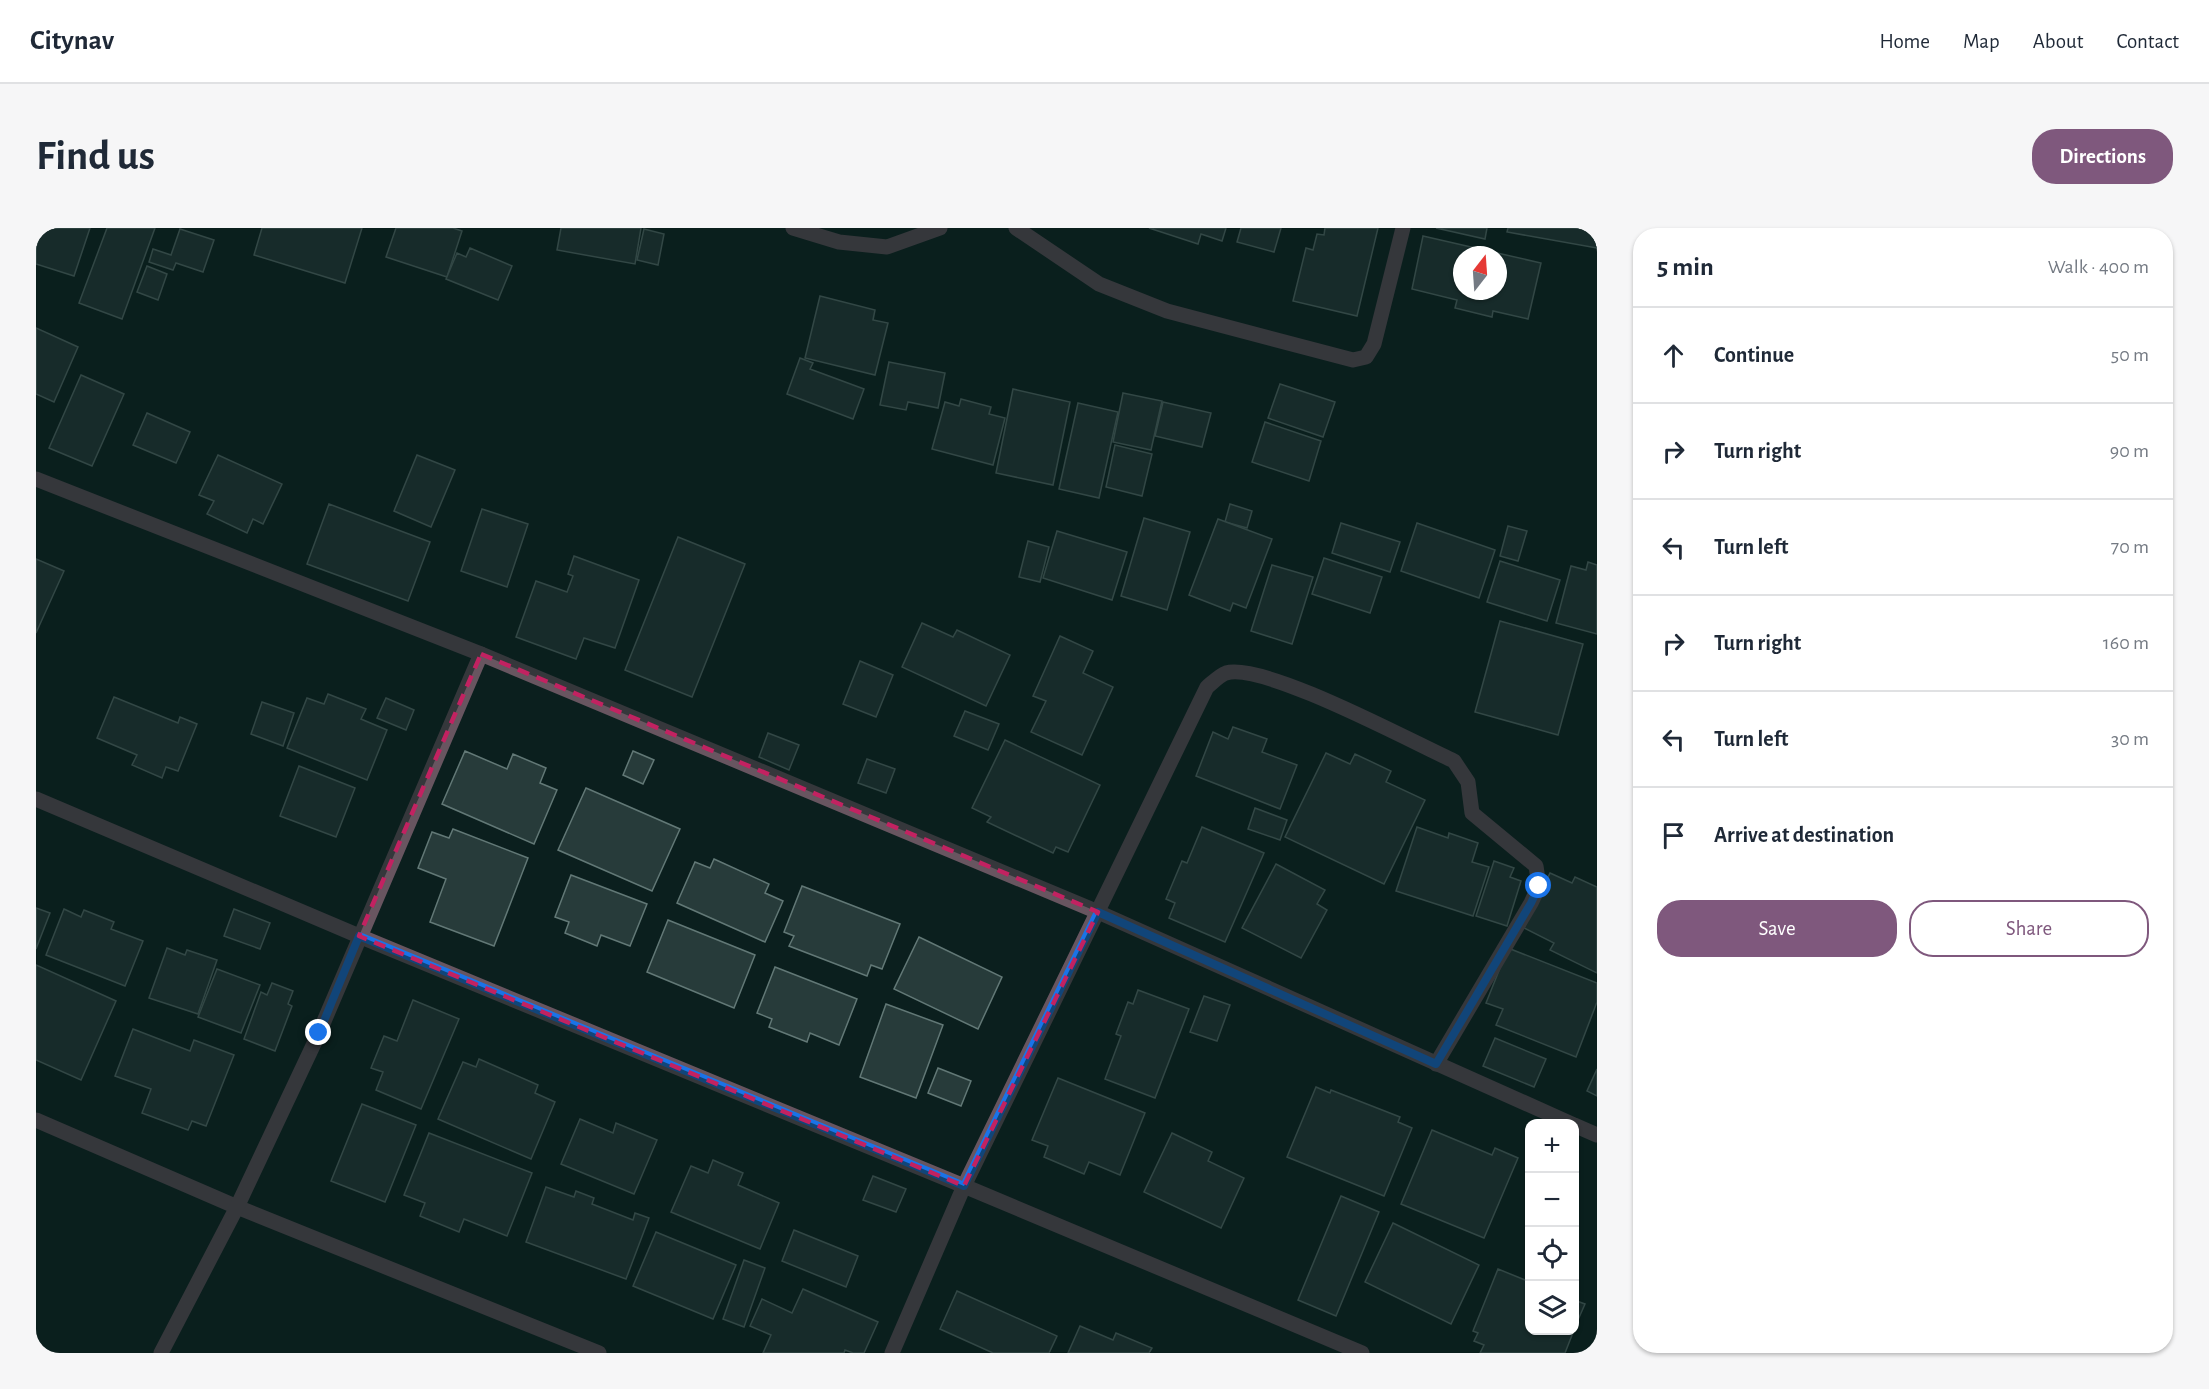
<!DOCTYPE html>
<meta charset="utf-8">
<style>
:root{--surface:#fff;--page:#f6f6f7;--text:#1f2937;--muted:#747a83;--line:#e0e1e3;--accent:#7f587d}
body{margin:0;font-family:"Alegreya Sans",sans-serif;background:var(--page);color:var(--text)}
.controls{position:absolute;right:18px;bottom:18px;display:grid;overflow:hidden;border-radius:12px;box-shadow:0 2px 4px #0004}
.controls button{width:54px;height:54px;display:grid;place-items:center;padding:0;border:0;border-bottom:2px solid var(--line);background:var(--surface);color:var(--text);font:30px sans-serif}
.compass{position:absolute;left:1417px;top:18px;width:54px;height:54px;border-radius:50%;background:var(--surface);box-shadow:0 2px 4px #0004;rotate:17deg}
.stop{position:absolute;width:18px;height:18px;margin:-14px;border:4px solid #1a73e8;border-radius:50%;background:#fff}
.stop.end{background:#1a73e8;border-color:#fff;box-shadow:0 2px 6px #0008}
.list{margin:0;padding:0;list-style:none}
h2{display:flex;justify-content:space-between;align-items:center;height:78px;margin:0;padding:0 24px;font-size:26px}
h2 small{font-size:20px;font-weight:400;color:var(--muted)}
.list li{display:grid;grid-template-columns:39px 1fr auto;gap:18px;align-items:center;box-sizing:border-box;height:96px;padding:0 24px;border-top:2px solid var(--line)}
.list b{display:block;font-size:22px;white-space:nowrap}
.list em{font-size:20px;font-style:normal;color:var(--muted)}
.actions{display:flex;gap:12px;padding:18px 24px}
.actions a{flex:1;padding:14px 0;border:2px solid var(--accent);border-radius:24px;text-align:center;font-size:21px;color:var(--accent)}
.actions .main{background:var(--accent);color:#fff}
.icon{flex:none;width:33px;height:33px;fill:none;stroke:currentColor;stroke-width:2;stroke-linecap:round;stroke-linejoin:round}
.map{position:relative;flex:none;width:1561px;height:1125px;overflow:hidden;border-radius:24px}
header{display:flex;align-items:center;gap:36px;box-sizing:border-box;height:84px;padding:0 30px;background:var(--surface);border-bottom:2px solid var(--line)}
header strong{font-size:28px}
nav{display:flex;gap:33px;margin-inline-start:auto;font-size:21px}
.intro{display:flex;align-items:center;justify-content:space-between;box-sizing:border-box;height:144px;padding:0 36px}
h1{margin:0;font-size:42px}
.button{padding:15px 27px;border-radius:24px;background:var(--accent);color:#fff;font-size:21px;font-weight:700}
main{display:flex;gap:36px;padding:0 36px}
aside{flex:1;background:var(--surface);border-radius:24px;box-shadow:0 2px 4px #0004}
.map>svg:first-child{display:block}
.building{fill:#273b3a;stroke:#627876;stroke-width:1.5;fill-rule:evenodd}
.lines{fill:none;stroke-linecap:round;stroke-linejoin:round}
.street{stroke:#685560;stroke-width:15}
.route{stroke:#1a73e8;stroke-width:8}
.marked{fill:none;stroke:#c22261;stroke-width:4.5;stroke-dasharray:12 8;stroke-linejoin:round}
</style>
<header>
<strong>Citynav</strong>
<nav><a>Home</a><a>Map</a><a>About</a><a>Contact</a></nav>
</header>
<div class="intro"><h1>Find us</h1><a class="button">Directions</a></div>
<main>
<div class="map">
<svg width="1561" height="1125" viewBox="0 0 1561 1125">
<rect width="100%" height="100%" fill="#0b1f1e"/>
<g class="building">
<polygon points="6,0 54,0 38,48 0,36 0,19"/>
<polygon points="71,0 119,0 86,91 43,75"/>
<polygon points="226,0 326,0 309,55 218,27"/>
<polygon points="360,0 417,0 426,3 411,49 350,29"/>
<polygon points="525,0 605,0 599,36 521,22"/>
<polygon points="1113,0 1190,0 1186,13 1165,6 1162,16"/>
<polygon points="1205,0 1245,0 1238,24 1201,14"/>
<polygon points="1289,0 1342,0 1321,88 1257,73 1270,20 1277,22 1281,6 1288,7"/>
<polygon points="1400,0 1451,0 1449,11"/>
<polygon points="1472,0 1561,0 1561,20 1471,4"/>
<polygon points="144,1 178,12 167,44 140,35 137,42 113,34 117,21 135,27"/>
<polygon points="608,1 628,6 622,37 601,32"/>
<path d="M1387,8l118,27 -13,56 -35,-8 -1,6 -37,-9 2,-8 -45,-11zM1426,27h36v36h-36z"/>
<polygon points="434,20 476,38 462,72 410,51 421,25 430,29"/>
<polygon points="111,38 131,46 122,72 101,64"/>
<polygon points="784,68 839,82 837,92 852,95 839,147 769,130"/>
<polygon points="0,100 42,119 18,174 0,166"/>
<polygon points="764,130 777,135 774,141 828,161 817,191 751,166"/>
<polygon points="853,134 909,145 902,180 872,174 870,182 844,177"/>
<polygon points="45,147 88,166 56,238 13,220"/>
<polygon points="1244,156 1299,174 1287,209 1232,190"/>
<polygon points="977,161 1034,174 1017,257 960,245"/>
<polygon points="1087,165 1126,173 1115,222 1077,214"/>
<polygon points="925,171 955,179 953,186 969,190 957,237 896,221 909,174 923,178"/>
<polygon points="1127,174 1175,185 1166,219 1119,208"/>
<polygon points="1042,175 1082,184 1063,270 1023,261"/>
<polygon points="111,185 154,204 140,235 97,217"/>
<polygon points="1229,194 1285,213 1273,253 1216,234"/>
<polygon points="1079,217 1116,226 1106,268 1070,259"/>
<polygon points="182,227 246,256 227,296 217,291 211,305 171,286 178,273 163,267"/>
<polygon points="381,227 419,242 395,299 358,283"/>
<polygon points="293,276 394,314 372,373 271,336"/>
<polygon points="1194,276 1216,283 1211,300 1189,294"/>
<polygon points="446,281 492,296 471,359 425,343"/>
<polygon points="1108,290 1154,304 1131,382 1085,368"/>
<polygon points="1182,291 1236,311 1210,380 1197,375 1194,383 1153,367"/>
<polygon points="1305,295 1364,314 1354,344 1296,325"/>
<polygon points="1381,295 1459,322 1443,370 1365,343"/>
<polygon points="1472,298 1491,303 1482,333 1464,328"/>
<polygon points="1021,303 1091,324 1076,372 1007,350"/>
<polygon points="642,309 709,336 656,469 589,442"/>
<polygon points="992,313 1013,319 1004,354 983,349"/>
<polygon points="538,328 603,352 579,420 548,410 540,431 480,409 500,353 531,364 537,348 532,346"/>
<polygon points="1288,330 1346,349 1334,385 1276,366"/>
<polygon points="0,331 28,343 0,405"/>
<polygon points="1464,333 1524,352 1511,393 1451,374"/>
<polygon points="1552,334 1561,337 1561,406 1520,395 1535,338 1550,342"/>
<polygon points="1236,337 1277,349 1256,416 1215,403"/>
<polygon points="1464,393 1547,416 1522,507 1439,484"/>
<polygon points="886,395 917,409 921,402 974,427 950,478 866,439"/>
<polygon points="1024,408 1057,423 1047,445 1077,459 1046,527 995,504 1010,473 997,468"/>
<polygon points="824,433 857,447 840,489 807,476"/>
<polygon points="292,466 330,481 325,491 351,502 331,552 251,520 271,470 288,476"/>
<polygon points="78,469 142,495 144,489 161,496 142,543 130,539 126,550 96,537 101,527 61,510"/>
<polygon points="350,470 378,482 370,502 341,490"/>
<polygon points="226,474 258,485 247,518 215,506"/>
<polygon points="929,483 963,496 952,522 918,508"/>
<polygon points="1197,499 1231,511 1226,524 1261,537 1244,581 1160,548 1177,504 1192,511"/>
<polygon points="732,505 763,517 753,542 723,529"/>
<polygon points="969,512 1064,557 1032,624 1020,619 1017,625 951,594 955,589 936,580"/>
<polygon points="429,523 471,541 477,526 510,540 504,555 521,562 498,616 406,576"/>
<polygon points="597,523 618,532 607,556 587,547"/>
<polygon points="1290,525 1314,536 1319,526 1355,543 1350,554 1389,572 1348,656 1249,609"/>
<polygon points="831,531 859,541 850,565 822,555"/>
<polygon points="263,538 319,560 300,609 244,588"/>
<polygon points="550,560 644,601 616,663 522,622"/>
<polygon points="1219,580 1251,592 1244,612 1212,601"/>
<polygon points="1166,599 1228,625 1189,714 1133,690 1139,675 1130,671 1146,633 1151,635"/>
<polygon points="1381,599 1412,610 1413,605 1442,615 1436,634 1453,639 1437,688 1360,663"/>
<polygon points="417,601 492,630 458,718 394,694 410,651 382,640 396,604 413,610"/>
<polygon points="678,631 733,656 729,665 747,673 729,714 641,675 659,634 674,640"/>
<polygon points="1458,633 1478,640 1474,649 1485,653 1471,698 1440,688"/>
<polygon points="1240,636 1289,662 1281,676 1291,682 1265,730 1206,700"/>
<polygon points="1514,645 1536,655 1539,649 1561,659 1561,745 1514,722 1518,715 1488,700"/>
<polygon points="535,647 611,676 594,718 565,707 561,718 529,705 533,694 519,689"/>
<polygon points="766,658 864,696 846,741 835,737 831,748 753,718 758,708 748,704"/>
<polygon points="0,680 14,685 0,721"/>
<polygon points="28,681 45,689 48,682 78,694 75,701 107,713 89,758 10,727"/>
<polygon points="198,681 234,695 224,721 188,708"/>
<polygon points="632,692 719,727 698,780 611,744"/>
<polygon points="883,709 966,749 942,801 858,761"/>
<polygon points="131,720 149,727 151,722 181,732 162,786 113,770"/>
<polygon points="1472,720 1561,755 1561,774 1540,829 1460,797 1467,781 1450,775"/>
<polygon points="0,737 80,773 45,852 0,832"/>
<polygon points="739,739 821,771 803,817 774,805 771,814 733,799 736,791 721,785"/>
<polygon points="181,741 224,757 205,805 162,789"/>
<polygon points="236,755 257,763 252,776 256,778 239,823 208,811 225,764 231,767"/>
<polygon points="1102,762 1153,781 1119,870 1069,851 1085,808 1080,806 1092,774 1097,776"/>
<polygon points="1168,768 1194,777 1181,813 1154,804"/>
<polygon points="377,772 423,791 385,881 340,862 347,844 335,840 348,808 361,813"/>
<polygon points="850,776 907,797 880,870 824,849"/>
<polygon points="97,801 154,823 158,812 198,827 170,898 156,893 152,902 106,885 115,861 79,848"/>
<polygon points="1459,810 1510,831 1498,859 1447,838"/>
<polygon points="443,831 502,857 499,865 519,874 495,931 402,891 427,834 440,839"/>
<polygon points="902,840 935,853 925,878 892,865"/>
<polygon points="1561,841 1561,868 1551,863"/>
<polygon points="1022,850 1109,885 1084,947 1053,934 1048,946 1008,929 1012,918 996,912"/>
<polygon points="1280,859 1294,865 1295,862 1364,889 1362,894 1376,900 1348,968 1251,929"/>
<polygon points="326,876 380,897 349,974 295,953"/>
<polygon points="544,891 577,905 580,895 621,912 598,966 525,936"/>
<polygon points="1396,902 1456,927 1459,920 1482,930 1448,1010 1365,976"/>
<polygon points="393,905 496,945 471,1008 428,991 423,1004 384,988 389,975 368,967"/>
<polygon points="1136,905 1176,924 1172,933 1208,950 1185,1000 1108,964"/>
<polygon points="677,932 707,945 702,957 743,975 724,1021 635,984 655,938 672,945"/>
<polygon points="837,948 870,961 860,984 827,972"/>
<polygon points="510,959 538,969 540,963 558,970 556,976 597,992 599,985 613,990 590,1051 490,1014"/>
<polygon points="1305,968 1343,984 1300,1088 1262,1072"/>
<polygon points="1357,995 1443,1037 1415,1096 1329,1054"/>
<polygon points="758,1002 822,1028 810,1059 746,1033"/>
<polygon points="620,1004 700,1037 677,1091 597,1058"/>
<polygon points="708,1032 729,1040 708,1099 687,1091"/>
<polygon points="1462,1041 1494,1054 1494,1102 1538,1102 1529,1125 1444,1125 1448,1117 1438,1113 1442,1105 1437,1103"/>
<polygon points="767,1061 842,1094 828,1125 817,1125 809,1122 808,1125 727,1125 735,1107 714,1098 726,1071 756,1085"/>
<polygon points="921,1063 1021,1108 1013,1125 957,1125 904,1101"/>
<polygon points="1538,1072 1549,1076 1538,1101"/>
<polygon points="1044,1098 1077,1112 1080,1105 1116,1120 1113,1125 1032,1125"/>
</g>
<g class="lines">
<g class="street">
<polyline points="757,0 803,14 851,19 904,0"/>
<polyline points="980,0 1063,56 1131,83 1317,132 1330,129 1338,116 1367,0"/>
<polyline points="0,251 445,426 1062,684 1536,896"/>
<polyline points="0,571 323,708 928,958 1326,1125"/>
<polyline points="0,892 201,979 563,1125"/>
<polyline points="1538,897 1561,907"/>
<polyline points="125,1125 201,979 283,805 445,426"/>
<path d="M856,1125l72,-167 243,-499c5,-4 13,-12 19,-14 38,-11 186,69 228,88l14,21 4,31 64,53 3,20 -8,17 -95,161"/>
</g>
</g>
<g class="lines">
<polyline class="route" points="283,805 323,708 928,958 1062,684 1400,836 1495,675 1503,658"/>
</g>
<path d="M0 0H1561V1125H0ZM445,426l617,258 -134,274 -605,-250z" fill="#0b1f1e" fill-opacity=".55" fill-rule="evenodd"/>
<path class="marked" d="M445,426l617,258 -134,274 -605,-250z"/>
</svg>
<div class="controls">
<button>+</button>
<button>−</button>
<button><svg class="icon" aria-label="locate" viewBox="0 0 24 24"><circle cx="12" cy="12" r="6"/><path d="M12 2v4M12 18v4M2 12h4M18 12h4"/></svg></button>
<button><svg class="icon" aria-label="layers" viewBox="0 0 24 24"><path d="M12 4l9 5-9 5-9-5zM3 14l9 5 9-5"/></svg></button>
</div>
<svg class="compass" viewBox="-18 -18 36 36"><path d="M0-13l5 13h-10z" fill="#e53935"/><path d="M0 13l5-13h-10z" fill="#747a83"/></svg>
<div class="stop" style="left:1503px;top:658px"></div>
<div class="stop end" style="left:283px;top:805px"></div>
</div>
<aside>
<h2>5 min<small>Walk · 400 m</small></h2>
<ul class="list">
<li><svg class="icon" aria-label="ahead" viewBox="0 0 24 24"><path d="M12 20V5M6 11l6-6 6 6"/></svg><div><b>Continue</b></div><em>50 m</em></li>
<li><svg class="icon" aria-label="right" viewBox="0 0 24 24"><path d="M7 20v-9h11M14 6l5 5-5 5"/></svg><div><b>Turn right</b></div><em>90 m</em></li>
<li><svg class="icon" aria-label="left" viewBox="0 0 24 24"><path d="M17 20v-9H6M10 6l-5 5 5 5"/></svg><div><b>Turn left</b></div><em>70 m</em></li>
<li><svg class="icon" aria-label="right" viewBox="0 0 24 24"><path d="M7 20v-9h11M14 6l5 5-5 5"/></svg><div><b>Turn right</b></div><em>160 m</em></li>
<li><svg class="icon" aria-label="left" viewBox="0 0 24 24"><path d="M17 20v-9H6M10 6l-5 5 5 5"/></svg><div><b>Turn left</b></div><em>30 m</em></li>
<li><svg class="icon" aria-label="arrive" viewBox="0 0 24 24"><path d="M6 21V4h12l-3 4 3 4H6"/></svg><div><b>Arrive at destination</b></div></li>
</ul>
<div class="actions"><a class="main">Save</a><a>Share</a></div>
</aside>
</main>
